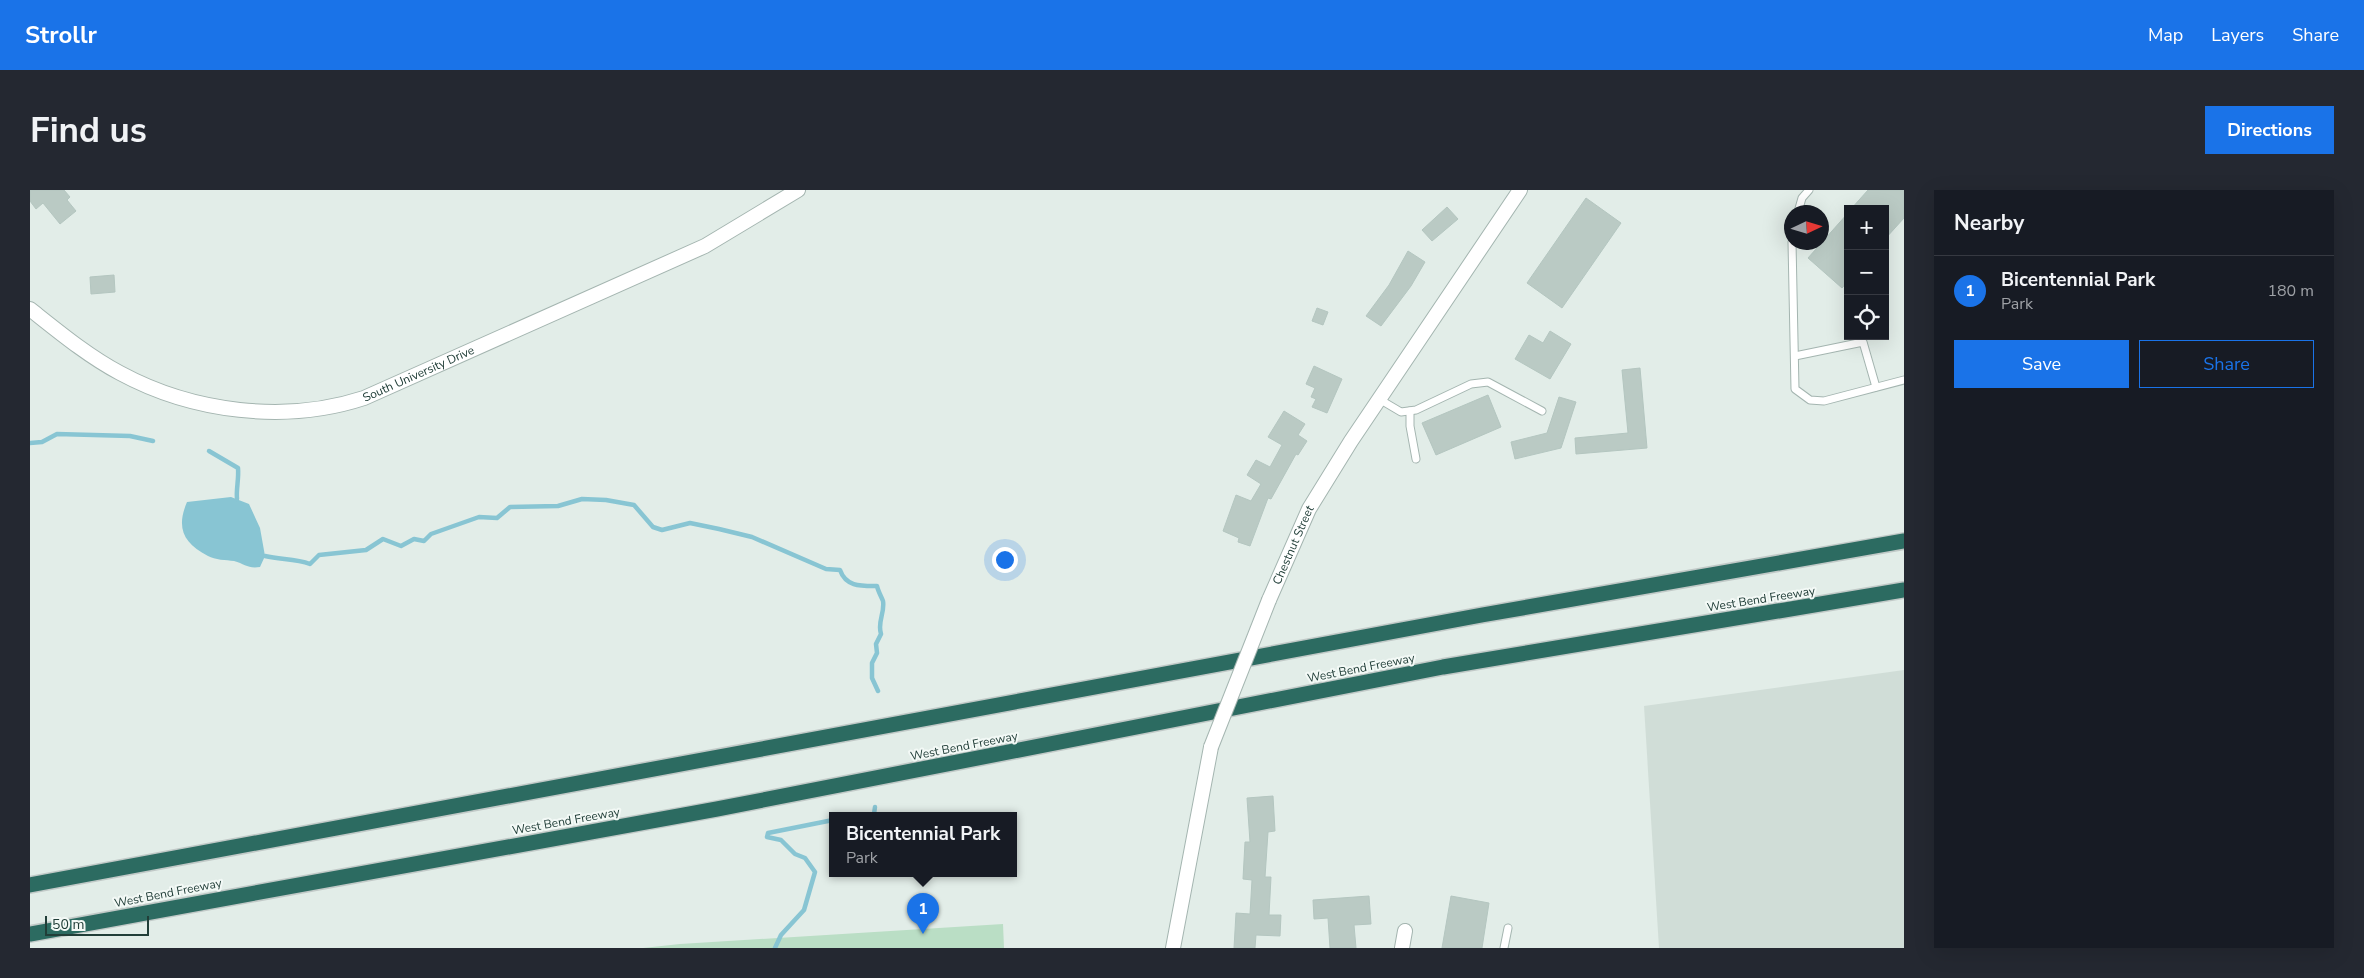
<!DOCTYPE html>
<meta charset="utf-8">
<style>
:root{--surface:#171b24;--page:#242831;--text:#f1f3f6;--muted:#9ea1a6;--line:#363941;--accent:#1a73e8}
body{margin:0;font-family:"Nunito Sans",sans-serif;background:var(--page);color:var(--text)}
.controls{position:absolute;right:15px;top:15px;display:grid;overflow:hidden;border-radius:0px;box-shadow:0 5px 20px #0002}
.controls button{width:45px;height:45px;display:grid;place-items:center;padding:0;border:0;border-bottom:1px solid var(--line);background:var(--surface);color:var(--text);font:25px sans-serif}
.compass{position:absolute;left:1754px;top:15px;width:45px;height:45px;border-radius:50%;background:var(--surface);box-shadow:0 5px 20px #0002;rotate:86deg}
.scale{position:absolute;left:15px;bottom:12px;width:104px;box-sizing:border-box;padding-left:5px;border:2px solid #213e38;border-top:0;font-size:14px;line-height:18px;white-space:nowrap;color:#213e38;-webkit-text-stroke:4px #f3f9f6;paint-order:stroke}
.you{position:absolute;left:974px;top:369px;width:18px;height:18px;margin:-12px;border:4px solid #fff;border-radius:50%;background:#1a73e8;box-shadow:0 0 0 8px #1a73e833}
.badge{display:grid;place-items:center;width:32px;height:32px;border-radius:50%;background:var(--accent);color:#fff;font-size:16px;font-weight:700}
.pin{position:absolute;translate:-50% -41px;filter:drop-shadow(0 1px 2px #0008)}
.pin::after{content:'';position:absolute;top:26px;width:18px;height:15px;background:inherit;clip-path:polygon(0 0,100% 0,50% 100%)}
.popup{position:absolute;left:799px;top:622px;width:188px;height:65px;box-sizing:border-box;display:grid;place-content:center;border-radius:0px;background:var(--surface);filter:drop-shadow(0 1px 4px #0005);font-size:16px;white-space:nowrap;color:var(--muted)}
.popup b{font-size:19px;color:var(--text)}
.popup::after{content:'';position:absolute;left:50%;top:100%;margin-left:-10px;border:10px solid transparent;border-top-color:var(--surface)}
.list{margin:0;padding:0;list-style:none}
h2{display:flex;justify-content:space-between;align-items:center;height:65px;margin:0;padding:0 20px;font-size:21px}
h2 small{font-size:16px;font-weight:400;color:var(--muted)}
.list li{display:grid;grid-template-columns:32px 1fr auto;gap:15px;align-items:center;box-sizing:border-box;height:70px;padding:0 20px;border-top:1px solid var(--line)}
.list b{display:block;font-size:19px;white-space:nowrap}
.list p{margin:0;font-size:16px;white-space:nowrap;color:var(--muted)}
.list em{font-size:16px;font-style:normal;color:var(--muted)}
.actions{display:flex;gap:10px;padding:15px 20px}
.actions a{flex:1;padding:11px 0;border:1px solid var(--accent);border-radius:0px;text-align:center;font-size:18px;color:var(--accent)}
.actions .main{background:var(--accent);color:#fff}
.icon{flex:none;width:28px;height:28px;fill:none;stroke:currentColor;stroke-width:2;stroke-linecap:round;stroke-linejoin:round}
.map{position:relative;flex:none;width:1874px;height:758px;overflow:hidden;border-radius:0px}
header{display:flex;align-items:center;gap:30px;box-sizing:border-box;height:70px;padding:0 25px;background:var(--accent);color:#fff}
header strong{font-size:24px}
nav{display:flex;gap:28px;margin-inline-start:auto;font-size:18px}
.intro{display:flex;align-items:center;justify-content:space-between;box-sizing:border-box;height:120px;padding:0 30px}
h1{margin:0;font-size:35px}
.button{padding:12px 22px;border-radius:0px;background:var(--accent);color:#fff;font-size:18px;font-weight:700}
main{display:flex;gap:30px;padding:0 30px}
aside{flex:1;background:var(--surface);border-radius:0px;box-shadow:0 5px 20px #0002}
.map>svg:first-child{display:block}
.built{fill:#d0ddd7}
.park{fill:#badec5}
.water{fill:#88c5d3}
.lines{fill:none;stroke-linecap:round;stroke-linejoin:round}
.stream{stroke:#88c5d3;stroke-width:4.5}
.building{fill:#bacac4;stroke:#b4c6c0}
.service-casing{stroke:#a4b5b0;stroke-width:9}
.minor-casing{stroke:#a4b5b0;stroke-width:16}
.motorway-casing{stroke:#c1c9c7;stroke-width:18}
.service{stroke:#fff;stroke-width:7}
.minor{stroke:#fff;stroke-width:14}
.motorway{stroke:#2c6b61;stroke-width:15}
.minor-bridge-casing{stroke:#a4b5b0;stroke-width:16;stroke-linecap:butt}
.minor-bridge{stroke:#fff;stroke-width:14}
.labels{text-anchor:middle;dominant-baseline:central;stroke-width:4;stroke-linejoin:round;paint-order:stroke}
.street-label{font-size:12px;fill:#213e38;stroke:#f3f9f6}
</style>
<header>
<strong>Strollr</strong>
<nav><a>Map</a><a>Layers</a><a>Share</a></nav>
</header>
<div class="intro"><h1>Find us</h1><a class="button">Directions</a></div>
<main>
<div class="map">
<svg width="1874" height="758" viewBox="0 0 1874 758">
<rect width="100%" height="100%" fill="#e2ede8"/>
<polygon class="built" points="1874,480 1874,758 1629,758 1614,516"/>
<polygon class="park" points="973,734 974,758 613,758 650,754"/>
<path class="water" d="M201,307l18,7 11,24 5,28 -5,11c-12,2 -15,-3 -26,-6 -8,-1 -19,-1 -26,-5 -25,-13 -32,-28 -21,-54z"/>
<g class="lines">
<g class="stream">
<polyline points="0,253 12,252 27,244 100,246 123,251"/>
<path d="M179,261l29,17c1,11 -2,21 -1,31"/>
<path d="M235,366c16,4 30,2 45,8l9,-9 47,-5 17,-11 18,7 13,-7 10,2 7,-7 48,-17 18,1 13,-11 48,-1 24,-7 24,1 28,5 19,22 9,3 28,-7 29,6 33,8 74,32 14,1c6,17 21,16 37,16 1,5 4,10 6,15 2,12 -6,21 -2,33l-5,10 1,9 -5,10v15l6,13"/>
<polyline points="834,625 844,624 845,617"/>
<polyline points="745,758 751,745 774,720 785,682 775,668 765,664 751,650 737,647 738,643 803,630"/>
</g>
</g>
<g class="building">
<polygon points="0,0 34,0 40,7 37,10 46,21 30,34 13,13 6,19 0,11"/>
<polygon points="1838,0 1874,0 1874,28 1855,49 1855,19 1821,19"/>
<polygon points="1556,8 1591,33 1532,118 1497,93"/>
<polygon points="1417,17 1428,29 1402,51 1392,40"/>
<polygon points="1818,23 1818,91 1812,98 1778,68"/>
<polygon points="1378,61 1395,72 1381,96 1351,136 1336,126 1359,95"/>
<polygon points="84,85 85,102 61,104 60,87"/>
<polygon points="1287,118 1298,122 1293,135 1282,131"/>
<polygon points="1520,141 1541,154 1520,189 1485,169 1499,145 1513,153"/>
<polygon points="1284,176 1312,189 1297,223 1282,217 1286,209 1281,207 1285,198 1276,194"/>
<polygon points="1610,178 1617,258 1546,264 1545,248 1598,243 1592,180"/>
<polygon points="1458,205 1471,237 1406,265 1392,233"/>
<polygon points="1529,207 1546,212 1531,258 1485,269 1481,252 1517,243"/>
<polygon points="1254,221 1275,234 1268,245 1277,251 1268,265 1266,264 1241,309 1238,308 1220,356 1208,352 1209,348 1193,341 1206,305 1221,311 1231,294 1217,285 1226,270 1240,277 1252,255 1238,247"/>
<polygon points="1243,606 1245,641 1238,642 1235,687 1241,687 1239,725 1251,725 1250,746 1226,745 1225,758 1204,758 1206,723 1220,724 1222,690 1213,689 1215,652 1220,652 1217,608"/>
<polygon points="1339,706 1341,734 1324,735 1326,758 1300,758 1298,728 1284,729 1283,710"/>
<polygon points="1421,706 1459,713 1452,758 1412,758"/>
</g>
<g class="lines">
<g class="service-casing">
<g id="service">
<polyline points="1768,22 1772,8 1779,0"/>
<polyline points="1762,52 1765,199 1780,210 1794,211 1874,190"/>
<polyline points="1765,166 1833,152 1846,197"/>
<polyline points="1349,209 1371,222 1386,220 1441,194 1458,192 1512,221"/>
<polyline points="1380,221 1380,236 1386,269"/>
<polyline points="1474,758 1478,738"/>
</g>
</g>
<g class="minor-casing">
<g id="minor">
<path id="s1" d="M0,119c29,23 58,47 90,64 72,39 165,51 244,25l341,-152 93,-56"/>
<path id="s2" d="M1239,410l40,-91 42,-68 169,-251"/>
<polyline points="1143,758 1181,557"/>
<polyline points="1372,758 1375,741"/>
</g>
</g>
<g class="motorway-casing">
<g id="motorway">
<polyline points="0,695 1452,425 1874,351"/>
<polyline points="0,744 687,619 1413,477 1874,400"/>
</g>
</g>
<use href="#service" class="service"/>
<use href="#minor" class="minor"/>
<use href="#motorway" class="motorway"/>
<g class="minor-bridge-casing">
<polyline id="minor-bridge" points="1181,557 1239,410"/>
</g>
<use href="#minor-bridge" class="minor-bridge"/>
</g>
<g class="labels">
<g class="street-label">
<text stroke="none"><textPath href="#s1" startOffset="422">South University Drive</textPath></text>
<text stroke="none"><textPath href="#s2" startOffset="60">Chestnut Street</textPath></text>
<text transform="translate(1731 409) rotate(-9)">West Bend Freeway</text>
<text transform="translate(1331 478) rotate(-11)">West Bend Freeway</text>
<text transform="translate(934 556) rotate(-11)">West Bend Freeway</text>
<text transform="translate(536 631) rotate(-10)">West Bend Freeway</text>
<text transform="translate(138 703) rotate(-11)">West Bend Freeway</text>
</g>
</g>
</svg>
<div class="controls">
<button>+</button>
<button>−</button>
<button><svg class="icon" aria-label="locate" viewBox="0 0 24 24"><circle cx="12" cy="12" r="6"/><path d="M12 2v4M12 18v4M2 12h4M18 12h4"/></svg></button>
</div>
<svg class="compass" viewBox="-18 -18 36 36"><path d="M0-13l5 13h-10z" fill="#e53935"/><path d="M0 13l5-13h-10z" fill="#9ea1a6"/></svg>
<div class="scale">50 m</div>
<div class="you"></div>
<div class="pin badge" style="left:893px;top:744px">1</div>
<div class="popup"><b>Bicentennial Park</b>Park</div>
</div>
<aside>
<h2>Nearby<small></small></h2>
<ul class="list">
<li><span class="badge">1</span><div><b>Bicentennial Park</b><p>Park</p></div><em>180 m</em></li>
</ul>
<div class="actions"><a class="main">Save</a><a>Share</a></div>
</aside>
</main>
